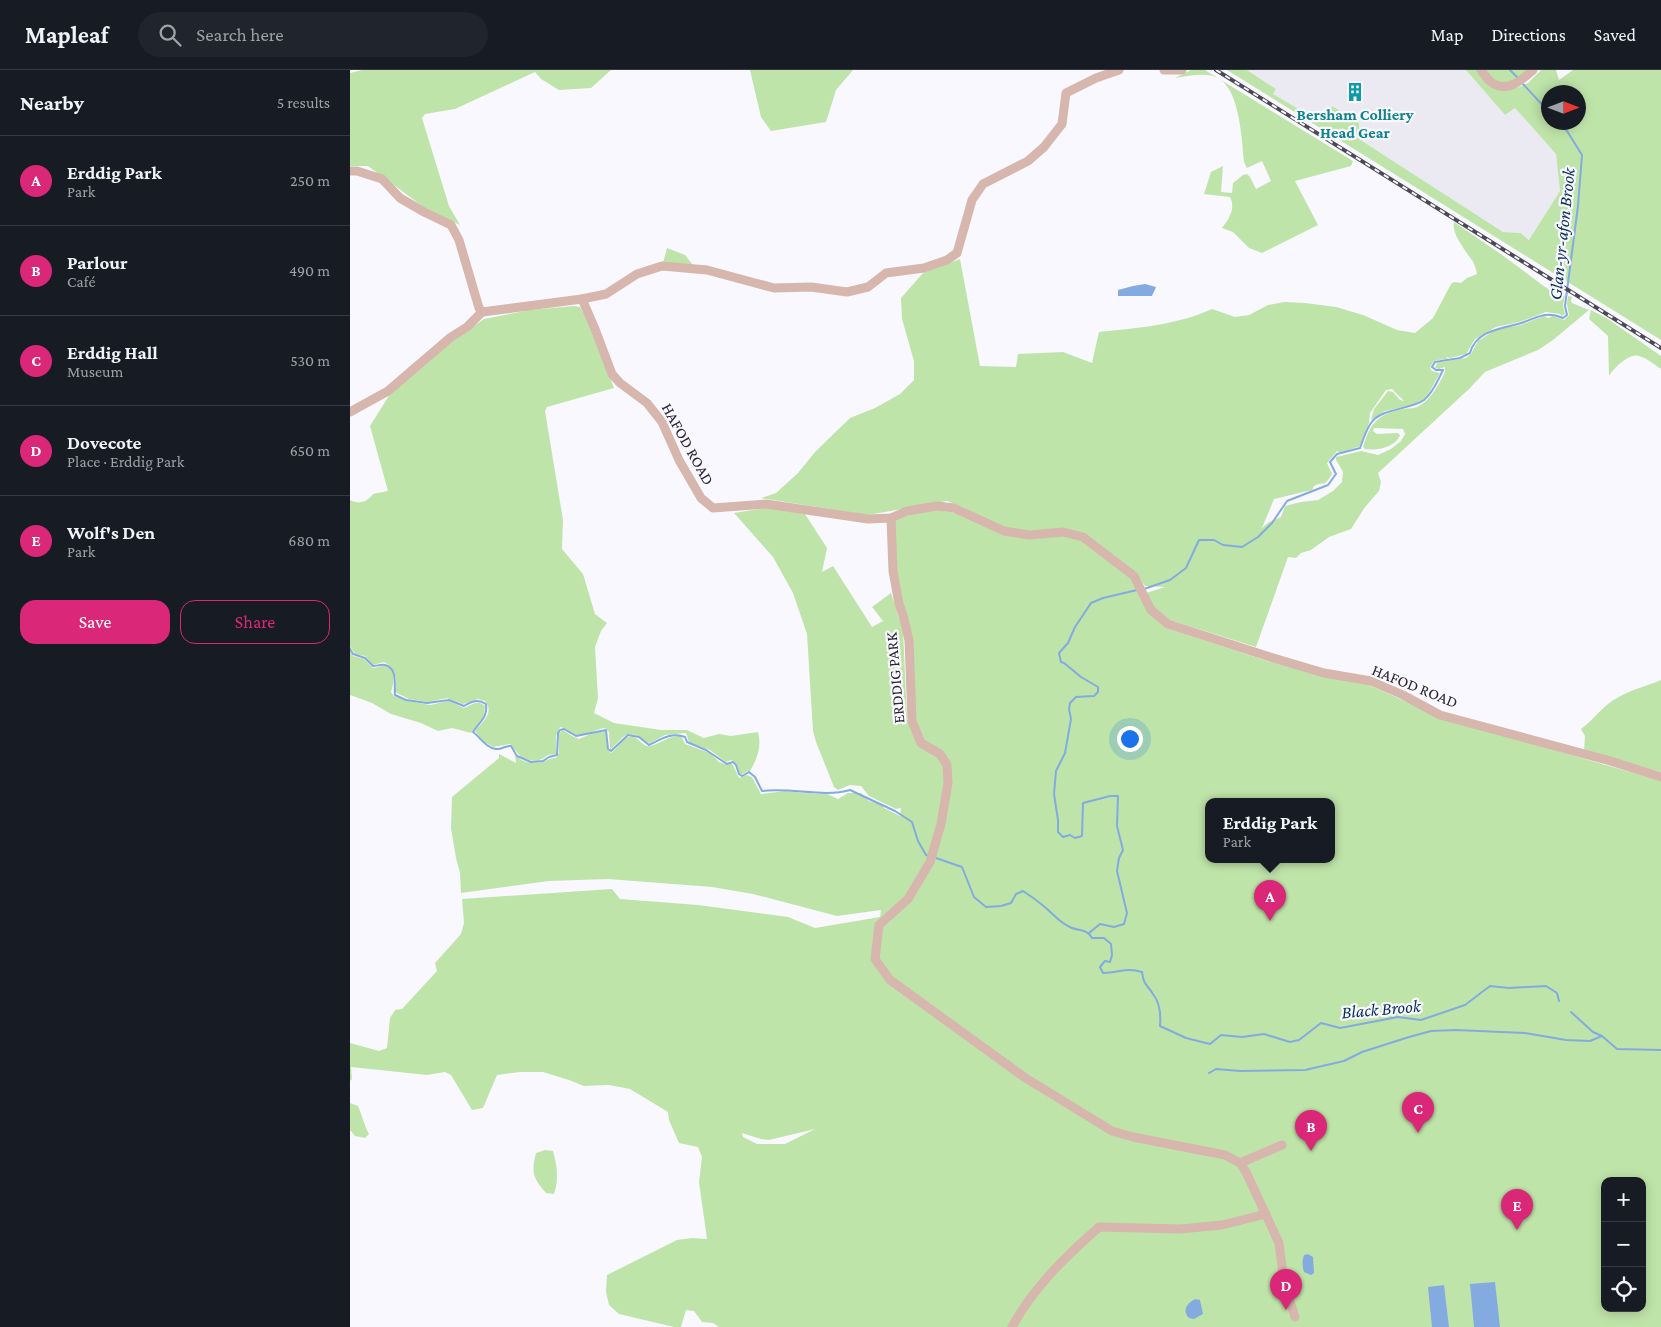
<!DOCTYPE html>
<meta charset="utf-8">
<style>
:root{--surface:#171b24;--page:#20242c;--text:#f1f3f6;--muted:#9ea1a6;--line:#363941;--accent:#db2777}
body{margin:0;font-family:"Crimson Pro",serif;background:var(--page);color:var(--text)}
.controls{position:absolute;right:15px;bottom:15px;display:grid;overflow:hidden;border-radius:10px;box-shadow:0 2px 12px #0003}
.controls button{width:45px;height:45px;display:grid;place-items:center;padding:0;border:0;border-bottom:1px solid var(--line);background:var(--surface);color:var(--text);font:25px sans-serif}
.compass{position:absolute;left:1191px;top:15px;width:45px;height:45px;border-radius:50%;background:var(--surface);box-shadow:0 2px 12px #0003;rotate:90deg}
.you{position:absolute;left:779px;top:668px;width:18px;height:18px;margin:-12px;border:4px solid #fff;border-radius:50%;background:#1a73e8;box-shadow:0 0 0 8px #1a73e833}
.badge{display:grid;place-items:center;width:32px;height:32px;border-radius:50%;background:var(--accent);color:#fff;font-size:16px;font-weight:700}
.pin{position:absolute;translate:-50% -41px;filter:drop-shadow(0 1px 2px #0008)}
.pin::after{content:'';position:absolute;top:26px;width:18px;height:15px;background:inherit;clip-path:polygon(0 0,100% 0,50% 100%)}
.popup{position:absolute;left:855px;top:728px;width:130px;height:65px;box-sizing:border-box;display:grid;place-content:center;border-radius:10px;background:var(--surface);filter:drop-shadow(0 1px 4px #0005);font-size:16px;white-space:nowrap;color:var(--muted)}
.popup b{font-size:19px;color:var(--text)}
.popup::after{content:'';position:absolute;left:50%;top:100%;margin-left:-10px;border:10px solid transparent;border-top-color:var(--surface)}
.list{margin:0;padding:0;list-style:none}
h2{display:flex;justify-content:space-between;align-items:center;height:65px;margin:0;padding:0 20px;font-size:21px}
h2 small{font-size:16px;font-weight:400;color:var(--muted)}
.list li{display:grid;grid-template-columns:32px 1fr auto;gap:15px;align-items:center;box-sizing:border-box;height:90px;padding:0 20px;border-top:1px solid var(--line)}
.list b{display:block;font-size:19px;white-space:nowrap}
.list p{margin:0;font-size:16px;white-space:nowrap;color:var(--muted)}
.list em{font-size:16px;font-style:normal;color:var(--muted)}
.actions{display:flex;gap:10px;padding:15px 20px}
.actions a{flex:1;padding:11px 0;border:1px solid var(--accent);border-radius:15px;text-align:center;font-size:18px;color:var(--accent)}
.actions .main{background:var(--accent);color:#fff}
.icon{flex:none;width:28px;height:28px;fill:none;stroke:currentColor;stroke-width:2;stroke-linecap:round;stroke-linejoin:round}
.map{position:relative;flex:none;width:1311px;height:1257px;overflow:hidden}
header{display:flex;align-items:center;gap:30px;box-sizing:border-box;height:70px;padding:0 25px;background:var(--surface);border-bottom:1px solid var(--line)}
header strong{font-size:24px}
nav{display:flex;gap:28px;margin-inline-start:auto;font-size:18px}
.search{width:350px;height:45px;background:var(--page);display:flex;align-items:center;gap:12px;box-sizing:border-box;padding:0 18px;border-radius:28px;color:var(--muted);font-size:19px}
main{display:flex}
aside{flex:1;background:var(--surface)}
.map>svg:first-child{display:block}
.built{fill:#ebe9f1}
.green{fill:#bfe4a9;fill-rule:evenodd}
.water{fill:#83abe0}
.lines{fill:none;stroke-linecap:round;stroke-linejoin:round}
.stream{stroke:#83abe0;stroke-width:2}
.minor{stroke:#d6b6ad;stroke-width:9}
.rail-casing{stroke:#4b4953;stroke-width:4}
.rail{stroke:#f9f8fe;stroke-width:2;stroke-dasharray:5.5;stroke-linecap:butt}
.labels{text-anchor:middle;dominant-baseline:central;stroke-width:4.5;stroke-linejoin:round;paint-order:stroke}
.culture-label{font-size:16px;font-weight:bold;fill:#0d838f;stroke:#f9f8fe}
.street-label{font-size:16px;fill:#2a2732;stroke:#f9f8fe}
.water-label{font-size:18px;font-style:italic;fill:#042d5c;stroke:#f9f8fe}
</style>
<header>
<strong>Mapleaf</strong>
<div class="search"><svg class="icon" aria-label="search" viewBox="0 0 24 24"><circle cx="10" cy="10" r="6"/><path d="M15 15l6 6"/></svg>Search here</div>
<nav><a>Map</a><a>Directions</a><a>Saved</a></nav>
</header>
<main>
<aside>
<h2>Nearby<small>5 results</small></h2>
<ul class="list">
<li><span class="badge">A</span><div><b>Erddig Park</b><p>Park</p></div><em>250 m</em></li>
<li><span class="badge">B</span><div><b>Parlour</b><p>Café</p></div><em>490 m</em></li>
<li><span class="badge">C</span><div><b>Erddig Hall</b><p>Museum</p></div><em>530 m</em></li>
<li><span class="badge">D</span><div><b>Dovecote</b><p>Place · Erddig Park</p></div><em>650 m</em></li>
<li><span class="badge">E</span><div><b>Wolf's Den</b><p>Park</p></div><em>680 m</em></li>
</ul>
<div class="actions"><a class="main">Save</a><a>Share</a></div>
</aside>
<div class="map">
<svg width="1311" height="1257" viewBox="0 0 1311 1257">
<rect width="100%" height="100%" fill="#f9f8fe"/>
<polygon class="built" points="897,0 1116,0 1155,45 1165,38 1206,84 1210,121 1180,170 1171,163 1153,162 1009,69 982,36 978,42 952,41 923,24 926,19"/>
<g class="green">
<polygon points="12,0 261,0 241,18 209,20 191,9 185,2 105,39 75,44 72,48 99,136 110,155 75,138 18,96 0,96 0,3"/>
<polygon points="400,0 503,0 486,20 476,52 421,61 411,47"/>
<path d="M841,0h14l16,10 132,81 -2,5 -56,15 23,44 -56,28 -13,-5 -16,-16 -11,-4c7,-9 14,-20 8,-31l-26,-3 7,-22 12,-6 -2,26 11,1 1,-10 10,-8 4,-1 3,3 6,12 15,-8 -9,-20 -15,7 -3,-6c-2,-21 -4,-68 -23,-82 -12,-9 -32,-4 -46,-2z"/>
<path d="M877,0h20l29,19 -3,5 29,17 26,1 4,-6 27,17v16l144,93 18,1 8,7 31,-49 -4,-37 -41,-46 -10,7 -39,-45h63l-12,18 11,-5 13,-13h15l3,10 14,-10h88v270zM1198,22h30v30h-30z"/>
<path d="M1104,152l51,35 40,30 8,5h6l6,4 -2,9 2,9 -3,2 -2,-2 -14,-2 -27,10 -23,5 -21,12 -9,15 -16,4 -4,-1 2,2 -11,1 -4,2 -3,6 2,3 8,2 -14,25 -14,7 -27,6 -14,9 3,-11 14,-18 5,1 7,8 4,1 -12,-12 -6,1 -16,23 -1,10 -9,23 -20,7 -3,-2 -10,12 5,11c-9,15 -7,6 -18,12l-2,4 -38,9 -12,29 7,-6 12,-5 4,-11 16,-4 17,-2 15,-9 9,-9 1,-10 -7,-12v-3l25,-6 17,4 13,-6 10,-8 4,-7 -2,-5 -29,-1 -1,3 4,3 21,-1 2,2c-4,12 -23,16 -35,14l-2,-2c7,-24 15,-33 40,-38 6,-1 11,0 16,-3 12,-6 20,-22 26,-34v-5l-6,2 -4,-1 2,-5 29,-5 5,-4 7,-13 19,-12 24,-4 23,-9 4,2 5,-2 11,4 5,-5 -2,-11 1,-8 4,1 -1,4 1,2 17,7 -36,30 -15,10 -53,22 -16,17 -91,84 3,9 -2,9 -14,16 -14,22 -22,8 -18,13 -10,3 -5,5 -8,-1 -32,90 -86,-27 -16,-12 -8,-15 19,-6 -20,-1 -7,-10 -53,-41 -22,-7 -34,4 -25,-5 -28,-11 -11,-8 -18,-7 -79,14 -107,-17 15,-5 22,-20 17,-21 35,-34 25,-10 25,-14 14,-14v-19l-12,-42 -1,-21 22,-25 37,-14 20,107 36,1 2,-13 45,-2 29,11 7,-31c39,-4 78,-7 113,-23l23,8 14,-2 19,-10 16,-3 21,1 31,4 27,8 34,15 18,3 18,-15 18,-34 3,-2 7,1 6,-5 10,-4c-1,-5 -3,-12 -6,-15 -6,-9 -20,-26 -17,-37z"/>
<polygon points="317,178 335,185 343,195 313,193"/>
<path d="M224,236l6,1 12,23 22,58 -67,19 -2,4 18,109 -1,29 21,25 12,40 12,9 -6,8 -6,16 3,51 -4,15 20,10 47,7h26l17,8 15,-4 12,2 27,-4c4,15 -1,27 -8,39 -5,0 -6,3 -10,4l-5,-13 -4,-2 -5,2 -16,-12 -21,-8 -3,-9 -21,2 -15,8 -4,-1 -10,-7 -8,-1 -5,3 -13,13 -1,-18 -4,-4c-10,1 -20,9 -30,7 -6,-2 -8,-7 -15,-8l-4,9v18l-8,1 -4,3 -7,3 -7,-1 -9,-3 -11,-13 -17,3 -10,-6 -8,-10c7,-9 20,-18 10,-30l-7,-2 -15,5 -16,-6 -19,4 -19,-3 -14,-7c2,-13 2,-23 -11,-30l-11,3 -8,-9 -10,-2 -5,-7v-147c9,5 17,2 23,-6l15,-3 -18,-65 20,-32 54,-47 40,-28 46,-9z"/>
<path d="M1241,240l17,9 53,37v13c-6,-4 -14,-11 -22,-13 -10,-3 -25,12 -30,20l-1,-40 -19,-17z"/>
<path d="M415,438l40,6 22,34 -5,24 11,-6 39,61 11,-6 -11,-14 19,-14 12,37 4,89 6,12 -12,-129 -6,-33 -1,-49 14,-7 29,-3 19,3 47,22 60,-1 18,6 50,37 36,51 100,33 55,15 47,9 71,32 221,64v546h-942l-6,-4 -11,-1 -8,-11 -8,-1 -5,17h-7l-55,-13 -10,-9 -3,-13 1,-17 70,-35 15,-2 15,1 -8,-57 3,-25 -4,-10 -19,-4 -10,-23 -1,-8 -38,-23 -21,-4 -25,1 -15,-6 -26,-8h-23l-23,3 -14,33 -11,2 -21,-35 -6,-3 -18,3 -76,-8 1,12 -2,2v-38l29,8 8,-3 3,-30 5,-8 7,-1 35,-38 -2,-8 26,-29 3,-11 -2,-24 150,-10 8,10 78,6 90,12 27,11 65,-11 1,-7 -44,6 -84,-22 -41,-7 -104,-8 -59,2 -88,12 -1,-20 -4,-15 -5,-30 1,-31 47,-39v-4l17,9 -1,-9c6,9 20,11 30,7 5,-2 5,-3 11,-3l3,-5 -1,-19 5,-4 9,6 7,3 14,-6 12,-2 2,3v15l4,4c6,-4 11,-15 18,-16 10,-2 13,11 21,9 12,-3 17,-10 31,-10l4,8 25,9 9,9 9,3 2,-2 3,2 6,13 7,-3 6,2 9,17 24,-3 31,3 9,-1 13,6 10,-6h13l8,8 12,3 3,4 16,8 1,-8 -5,1 -27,-13 -8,-10 -11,-1 -12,5 -4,-3 -18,-45 -3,-11 -6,-97 -14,-41 -20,-36 -39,-44zM859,732h122v58h-122zM465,1059l-30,15h-28l-14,-7 -1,-4 19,6 8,1zM1255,1111h37v127h-37z"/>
<path d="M0,581l3,5 11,3 9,9c4,0 9,-3 13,-2 11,2 8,18 5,26l3,4 14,5 22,4 19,-4 15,7c8,-3 13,-9 21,-2l-1,10 -13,17 -19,-5 -14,3 -17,-8 -30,-9 -19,-11 -19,-7 -3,-1z"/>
<path d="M1311,610v92l-77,-21 1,-15 -4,-7c13,-9 22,-24 36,-31 13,-8 30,-12 44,-18z"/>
<path d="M0,1033l8,3c4,9 6,19 11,28l-4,4 -10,-2 -5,-6z"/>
<path d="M195,1080l8,1c4,14 6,29 1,43l-8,-1c-13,-15 -15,-20 -10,-40z"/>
</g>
<g class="water">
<polygon points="795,214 806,217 802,226 768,226 768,220 783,216"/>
<path d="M958,1184l5,3 1,16 -3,2 -7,-3c-2,-6 -2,-12 0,-17z"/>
<polygon points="1145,1212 1150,1257 1124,1257 1120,1214"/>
<polygon points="1094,1215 1099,1257 1082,1257 1078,1217"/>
<path d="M845,1229l5,1 3,14 -9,5 -5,-1c-7,-7 -3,-14 6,-19z"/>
</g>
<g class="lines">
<g class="stream">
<polyline points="1160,0 1169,9"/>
<polyline points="1172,13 1198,41"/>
<path d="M794,519l26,-9 16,-12 13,-28h15l9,5 19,2 16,-10 14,-14 15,-22 41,-16 8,-11 -6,-12 7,-8 23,-6c3,-8 6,-18 11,-25 10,-15 39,-13 53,-23 9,-7 14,-20 19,-30h-7l-4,-3 3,-5 25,-4 10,-5c6,-22 29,-24 48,-29 18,-5 25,-14 45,-6l4,-3 -2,-9 13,-100 4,-51 -15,-24 -8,-9"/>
<path d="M0,579l3,5 12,4 8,8c4,0 8,-2 12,-1 13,3 9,20 10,30l11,5 21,3 22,-3 15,6c8,-5 14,-7 22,-2 2,14 -7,18 -13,28 7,5 13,16 23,17 6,1 9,-4 15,-3l6,10 14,6 12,-1 6,-4 8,-2 1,-22 2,-3 4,-1 12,7 30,-6 2,19 3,2 17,-16 11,2 10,8c12,-6 23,-13 36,-8l2,5 19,8 21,14 6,-2 3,3 3,9 3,2 7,-4 6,5 7,14c30,-4 61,7 88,-1l45,21 17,11 6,19 8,14 3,1"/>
<path d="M586,788l26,9 12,30 12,10 15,-1 10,-3 5,-9 7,-3c8,5 16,11 23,17 8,7 15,16 26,20 8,3 15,1 20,10h12l7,6 1,11 -2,7 -5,-1 -5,6 3,6c16,0 23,-6 39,-1 2,14 4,11 11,22 7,9 8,21 7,32l26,12 24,6 11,-9 21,2 22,-3 26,8 9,-2 22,-17 19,5 58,-11 23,3 44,-15 25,-19 19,2 37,-2 11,7 2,8"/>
<polyline points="739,863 750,854 764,857 774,854 777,843 767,801 769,788 773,780 767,756 768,726 760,726 733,733 732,766 725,768 720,765 713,767 708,762 708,750 704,724 706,701 715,683 721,649 719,639 720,633 726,627 744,626 748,622 748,617 731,607 714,593 711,592 709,583 718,573 725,557 741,533 753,528 787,520"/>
<polyline points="1221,942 1243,962 1252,966 1267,979 1311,980"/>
<polyline points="859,1003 866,999 890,1001 955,1000 994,991 1012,982 1059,967 1081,961 1106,960 1175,963 1216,970 1240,971 1252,966"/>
</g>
<g class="minor">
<polyline points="814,0 832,0"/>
<path d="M1131,0c3,4 7,10 10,12 16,12 31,-2 42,-12"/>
<polyline points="0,101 7,101 32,109 50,128 74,142 101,155 109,170 129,238 132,242 232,229 256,224 287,204 312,196 357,200 424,218 461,217 497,222 518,217 536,203 574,198 597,190 607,183 622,130 633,114 678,91 694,77 712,54 716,23 746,8 769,0"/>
<polyline points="232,229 245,259 262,304 270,313 297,333 312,352 329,390 351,428 363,438 416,434 518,449 541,448 557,441 587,436 604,438 654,461 679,465 713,462 733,467 784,506 801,540 818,554 920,587 974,603 1021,611 1053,625 1090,645 1257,690 1311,707"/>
<polyline points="0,342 38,321 101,267 117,257 132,242"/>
<polyline points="541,448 543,501 549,534 553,545 559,570 562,651 571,673 590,684 597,695 598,713 591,754 580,792 558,829 529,855 525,889 540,910 554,920 674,1007 762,1061 783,1067 875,1085 890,1093 896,1102 929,1173 934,1212 945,1247"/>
<polyline points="890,1093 932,1075"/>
<path d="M662,1257c21,-39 54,-71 87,-100l81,2 42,-4 44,-11"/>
</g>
<g class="rail-casing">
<polyline id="rail" points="866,0 1311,278"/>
</g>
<use href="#rail" class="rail"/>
</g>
<defs>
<g id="building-bare" transform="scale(1.5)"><path d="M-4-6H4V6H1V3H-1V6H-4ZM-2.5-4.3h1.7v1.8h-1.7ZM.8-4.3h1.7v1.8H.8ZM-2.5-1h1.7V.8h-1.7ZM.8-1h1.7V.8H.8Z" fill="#0f9aa8" stroke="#f9f8fe" stroke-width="2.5" paint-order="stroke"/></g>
</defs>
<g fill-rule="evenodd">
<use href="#building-bare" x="1005" y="22"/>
</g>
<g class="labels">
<g class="culture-label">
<text x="1005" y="44">Bersham Colliery<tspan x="1005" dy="18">Head Gear</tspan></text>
</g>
<g class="street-label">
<text transform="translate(338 374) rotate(61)">HAFOD ROAD</text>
<text transform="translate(545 608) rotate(-95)">ERDDIG PARK</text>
<text transform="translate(1065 616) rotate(22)">HAFOD ROAD</text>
</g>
<g class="water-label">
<text transform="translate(1212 164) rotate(-84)">Glan-yr-afon Brook</text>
<text transform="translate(1031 939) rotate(-5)">Black Brook</text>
</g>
</g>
</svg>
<div class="controls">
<button>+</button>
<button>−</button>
<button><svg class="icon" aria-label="locate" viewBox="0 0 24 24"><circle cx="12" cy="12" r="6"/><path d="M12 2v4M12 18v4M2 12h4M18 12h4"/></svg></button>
</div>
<svg class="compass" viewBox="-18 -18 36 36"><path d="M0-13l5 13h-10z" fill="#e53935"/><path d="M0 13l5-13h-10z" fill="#9ea1a6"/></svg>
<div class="you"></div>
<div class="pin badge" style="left:920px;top:851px">A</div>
<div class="popup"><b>Erddig Park</b>Park</div>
<div class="pin badge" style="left:961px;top:1081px">B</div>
<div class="pin badge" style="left:1068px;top:1063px">C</div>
<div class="pin badge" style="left:936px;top:1240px">D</div>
<div class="pin badge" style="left:1167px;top:1160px">E</div>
</div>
</main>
